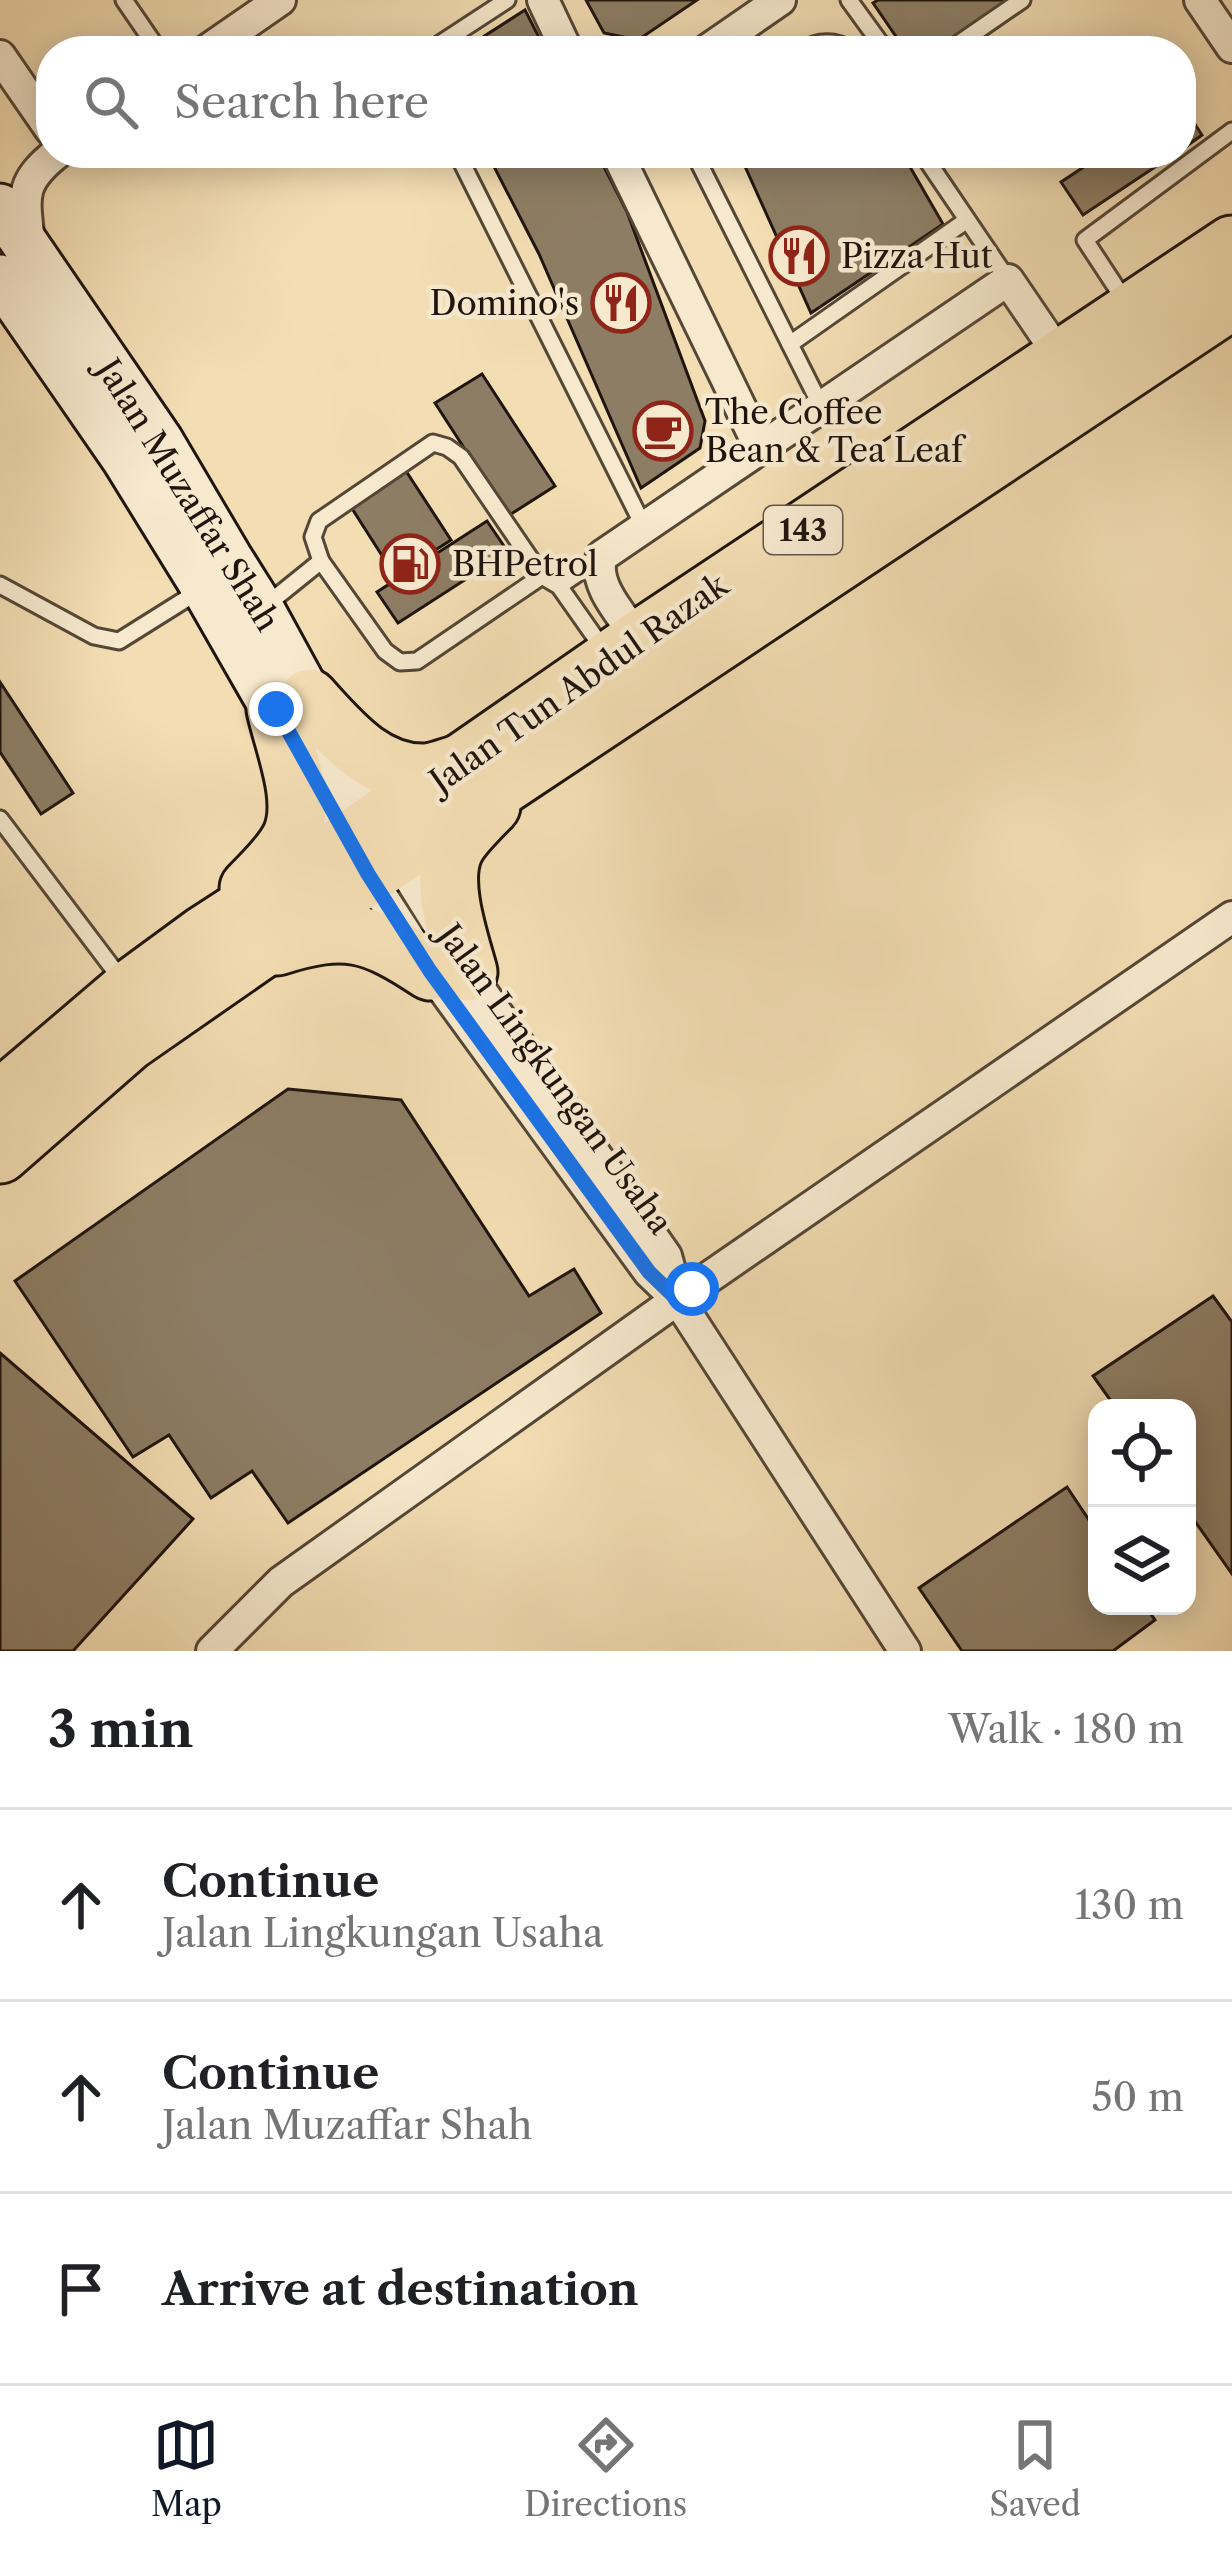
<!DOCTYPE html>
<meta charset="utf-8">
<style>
:root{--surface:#fff;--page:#f6f6f6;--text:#202124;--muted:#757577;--line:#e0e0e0;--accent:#111827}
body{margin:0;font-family:"Libre Caslon Text",serif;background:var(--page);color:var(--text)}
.controls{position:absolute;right:36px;bottom:36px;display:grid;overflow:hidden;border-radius:24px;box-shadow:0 6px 30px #0003}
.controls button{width:108px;height:108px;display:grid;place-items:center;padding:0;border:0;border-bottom:3px solid var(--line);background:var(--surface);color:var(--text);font:60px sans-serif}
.stop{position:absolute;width:36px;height:36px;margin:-27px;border:9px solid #1a73e8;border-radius:50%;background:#fff}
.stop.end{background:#1a73e8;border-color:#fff;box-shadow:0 3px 12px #0008}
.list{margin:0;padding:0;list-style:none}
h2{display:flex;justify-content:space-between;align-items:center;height:156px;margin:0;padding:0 48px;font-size:51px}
h2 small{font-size:39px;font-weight:400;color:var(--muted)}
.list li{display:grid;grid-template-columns:78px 1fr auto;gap:36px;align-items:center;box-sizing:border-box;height:192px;padding:0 48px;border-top:3px solid var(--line)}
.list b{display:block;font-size:45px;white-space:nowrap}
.list p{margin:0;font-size:39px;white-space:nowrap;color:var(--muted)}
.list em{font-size:39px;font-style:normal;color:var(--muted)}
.icon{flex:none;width:66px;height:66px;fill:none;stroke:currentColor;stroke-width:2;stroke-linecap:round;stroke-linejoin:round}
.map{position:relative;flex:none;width:1232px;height:1651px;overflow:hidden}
.search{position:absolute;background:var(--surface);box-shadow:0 6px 30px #0003;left:36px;right:36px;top:36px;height:132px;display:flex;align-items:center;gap:30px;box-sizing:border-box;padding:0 42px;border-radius:48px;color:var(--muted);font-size:45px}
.sheet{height:732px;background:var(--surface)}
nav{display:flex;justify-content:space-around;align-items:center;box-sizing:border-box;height:168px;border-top:3px solid var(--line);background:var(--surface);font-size:33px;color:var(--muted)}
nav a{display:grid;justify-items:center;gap:6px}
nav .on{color:var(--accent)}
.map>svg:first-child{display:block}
.building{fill:#8d7d64;stroke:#1f150e;stroke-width:3}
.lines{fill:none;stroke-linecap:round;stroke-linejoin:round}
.lane-casing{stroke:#544737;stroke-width:21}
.street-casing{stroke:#544737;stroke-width:36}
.secondary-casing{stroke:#1f150e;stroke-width:51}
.highway-casing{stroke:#1f150e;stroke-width:63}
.lane{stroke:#f7e9ce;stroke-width:15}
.street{stroke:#f7e9ce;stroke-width:30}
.secondary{stroke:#f7e9ce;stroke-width:45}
.highway{stroke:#f3ddb3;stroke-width:57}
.route{stroke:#1a73e8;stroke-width:15}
.labels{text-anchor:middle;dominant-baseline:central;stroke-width:9;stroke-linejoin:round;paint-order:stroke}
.shield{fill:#f7e9ce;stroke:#605548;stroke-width:3}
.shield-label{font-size:30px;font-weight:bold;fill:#1f150e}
.poi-label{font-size:33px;fill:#1f150e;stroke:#f7e9ce;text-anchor:start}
.street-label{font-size:33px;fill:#1f150e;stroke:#f7e9ce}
</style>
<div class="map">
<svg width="1232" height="1651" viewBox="0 0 1232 1651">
<rect width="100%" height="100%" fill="#f3ddb3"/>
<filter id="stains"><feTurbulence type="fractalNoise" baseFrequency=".00167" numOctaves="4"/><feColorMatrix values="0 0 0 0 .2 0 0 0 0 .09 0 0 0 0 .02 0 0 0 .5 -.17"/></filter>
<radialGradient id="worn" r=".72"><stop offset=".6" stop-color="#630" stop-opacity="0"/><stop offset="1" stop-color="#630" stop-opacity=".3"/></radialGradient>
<g class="building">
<polygon points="586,0 697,0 638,40 604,33"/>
<polygon points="878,0 1024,0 953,51 906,51 873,3"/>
<polygon points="525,10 546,51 461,51"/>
<polygon points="1181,103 1202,135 1181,150"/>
<polygon points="487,153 597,153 627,212 705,421 700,448 641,488 539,254"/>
<polygon points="739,153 902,153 943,224 811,313"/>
<polygon points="1105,153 1176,153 1083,215 1061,182"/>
<polygon points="482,374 555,486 508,516 435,403"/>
<polygon points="406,471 451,540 395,576 351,507"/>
<polygon points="487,521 508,552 398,623 377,592"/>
<polygon points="0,682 73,793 41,814 0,752"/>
<polygon points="288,1089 401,1100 529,1296 574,1269 601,1313 288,1523 252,1471 211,1498 169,1435 133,1457 15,1281"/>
<polygon points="1213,1296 1232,1322 1232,1574 1187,1510 1187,1408 1116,1408 1093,1376"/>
<polygon points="0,1353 193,1519 73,1651 0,1651"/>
<polygon points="1067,1487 1097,1532 1097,1606 1145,1606 1155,1620 1113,1651 962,1651 919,1588"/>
</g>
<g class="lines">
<g class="lane-casing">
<g id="lane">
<polyline points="124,0 159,51"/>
<polyline points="849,0 886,51"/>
<polyline points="429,51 507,0"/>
<path d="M801,51c17,-11 35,-11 52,0"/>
<polyline points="948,51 1022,0"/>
<polyline points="457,153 644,527"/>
<polyline points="694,153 821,406"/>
<polyline points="922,153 1008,280"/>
<polyline points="1127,304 1085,240 1232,131"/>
<polyline points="790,344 967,220"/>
<polyline points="321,561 313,537 319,521 433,443 447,447 461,457 542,576"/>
<polyline points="0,585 94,636 119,641 202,589"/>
<polyline points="559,586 600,558"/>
<polyline points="264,607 321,561 385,651 400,662 417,661 542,576 559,586 604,650"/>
<polyline points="0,819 124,983"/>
</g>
</g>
<g class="street-casing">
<g id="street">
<polyline points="543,0 567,51"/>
<polyline points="1200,0 1232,47"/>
<polyline points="206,51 280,0"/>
<polyline points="706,51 780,0"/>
<polyline points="0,56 51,130"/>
<polyline points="617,153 760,448"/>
<path d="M29,242c-5,-45 -10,-59 28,-89"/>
<path d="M639,640c-15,-23 -48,-56 -37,-84l406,-276 53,78"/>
<polyline points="396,856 468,972 666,1256 678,1300"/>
<polyline points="368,875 430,971 649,1272 678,1300 905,1651"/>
<polyline points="212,1651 281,1582 692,1289 1232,917"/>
</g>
</g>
<g class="secondary-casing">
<g id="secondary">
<polyline points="0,207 160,441 229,558 261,609 392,849"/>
<polyline points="0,278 125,459 204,587 364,867"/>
</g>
</g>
<g class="highway-casing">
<g id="highway">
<path d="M309,698c31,34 65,77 117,75 11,-1 25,-7 37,-10"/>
<path d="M249,888c14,-15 35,-34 43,-53 15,-37 -8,-89 -16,-126"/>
<path d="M277,946c69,-22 94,-14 153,25"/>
<path d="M468,972c-9,-33 -29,-89 -14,-122 6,-13 27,-34 37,-44"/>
<polyline points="0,1100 129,990 204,935 349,841 639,640 1232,245"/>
<polyline points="0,1154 128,1042 368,875 1232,300"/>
</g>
</g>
<use href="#lane" class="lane"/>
<use href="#street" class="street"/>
<use href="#secondary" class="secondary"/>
<use href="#highway" class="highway"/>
</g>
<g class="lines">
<polyline class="route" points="276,709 368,874 430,971 649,1272 678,1300 692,1289"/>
</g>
<defs>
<g id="restaurant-ring" transform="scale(3)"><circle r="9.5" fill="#f7e9ce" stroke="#8f2418" stroke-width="1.5"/><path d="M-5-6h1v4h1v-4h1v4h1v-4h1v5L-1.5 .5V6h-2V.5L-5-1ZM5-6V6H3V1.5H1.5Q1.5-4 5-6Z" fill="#8f2418"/></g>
<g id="cafe-ring" transform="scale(3)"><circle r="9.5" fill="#f7e9ce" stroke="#8f2418" stroke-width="1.5"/><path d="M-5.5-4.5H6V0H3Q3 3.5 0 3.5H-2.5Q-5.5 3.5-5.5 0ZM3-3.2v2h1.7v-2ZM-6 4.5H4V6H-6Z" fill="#8f2418"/></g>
<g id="fuel-ring" transform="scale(3)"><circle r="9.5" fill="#f7e9ce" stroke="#8f2418" stroke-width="1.5"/><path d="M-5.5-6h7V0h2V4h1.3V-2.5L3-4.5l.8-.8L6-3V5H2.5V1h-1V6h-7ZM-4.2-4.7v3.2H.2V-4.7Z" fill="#8f2418"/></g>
</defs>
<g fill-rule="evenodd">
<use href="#restaurant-ring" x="799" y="256"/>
<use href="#restaurant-ring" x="621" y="303"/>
<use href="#cafe-ring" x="663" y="431"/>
<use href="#fuel-ring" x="410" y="564"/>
</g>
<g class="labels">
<rect class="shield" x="764" y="506" width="78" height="48" rx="9"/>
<g class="shield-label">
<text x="803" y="530">143</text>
</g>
<g class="poi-label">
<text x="841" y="256">Pizza Hut</text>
<text x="579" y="303" text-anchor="end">Domino's</text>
<text x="705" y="412">The Coffee<tspan x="705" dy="38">Bean &amp; Tea Leaf</tspan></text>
<text x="452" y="564">BHPetrol</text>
</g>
<g class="street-label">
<text transform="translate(188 495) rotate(58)">Jalan Muzaffar Shah</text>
<text transform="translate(579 683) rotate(-35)">Jalan Tun Abdul Razak</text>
<text transform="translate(555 1079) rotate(54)">Jalan Lingkungan Usaha</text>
</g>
</g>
<rect width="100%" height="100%" filter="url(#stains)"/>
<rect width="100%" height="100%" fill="url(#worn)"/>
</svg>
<div class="controls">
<button><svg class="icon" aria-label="locate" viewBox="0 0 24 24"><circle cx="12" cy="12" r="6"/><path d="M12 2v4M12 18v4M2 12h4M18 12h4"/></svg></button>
<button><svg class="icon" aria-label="layers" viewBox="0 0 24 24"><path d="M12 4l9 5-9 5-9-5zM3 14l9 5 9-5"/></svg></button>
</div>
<div class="stop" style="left:692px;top:1289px"></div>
<div class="stop end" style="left:276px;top:709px"></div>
<div class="search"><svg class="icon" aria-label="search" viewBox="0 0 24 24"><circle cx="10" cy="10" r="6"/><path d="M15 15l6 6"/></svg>Search here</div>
</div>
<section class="sheet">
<h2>3 min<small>Walk · 180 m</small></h2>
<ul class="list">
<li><svg class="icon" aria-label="ahead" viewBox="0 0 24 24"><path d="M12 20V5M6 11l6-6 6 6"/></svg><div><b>Continue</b><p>Jalan Lingkungan Usaha</p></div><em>130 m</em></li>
<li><svg class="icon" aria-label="ahead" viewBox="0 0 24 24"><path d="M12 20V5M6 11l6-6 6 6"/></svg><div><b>Continue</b><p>Jalan Muzaffar Shah</p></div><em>50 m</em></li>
<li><svg class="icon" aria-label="arrive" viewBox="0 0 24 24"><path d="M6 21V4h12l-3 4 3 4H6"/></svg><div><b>Arrive at destination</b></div></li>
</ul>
</section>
<nav>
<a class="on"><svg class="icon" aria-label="map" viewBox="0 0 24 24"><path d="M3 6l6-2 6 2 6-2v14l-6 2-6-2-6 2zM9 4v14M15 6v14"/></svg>Map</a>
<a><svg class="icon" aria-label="directions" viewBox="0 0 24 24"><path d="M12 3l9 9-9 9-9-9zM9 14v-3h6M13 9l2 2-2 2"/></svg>Directions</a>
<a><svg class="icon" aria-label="saved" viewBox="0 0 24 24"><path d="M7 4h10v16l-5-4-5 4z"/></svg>Saved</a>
</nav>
